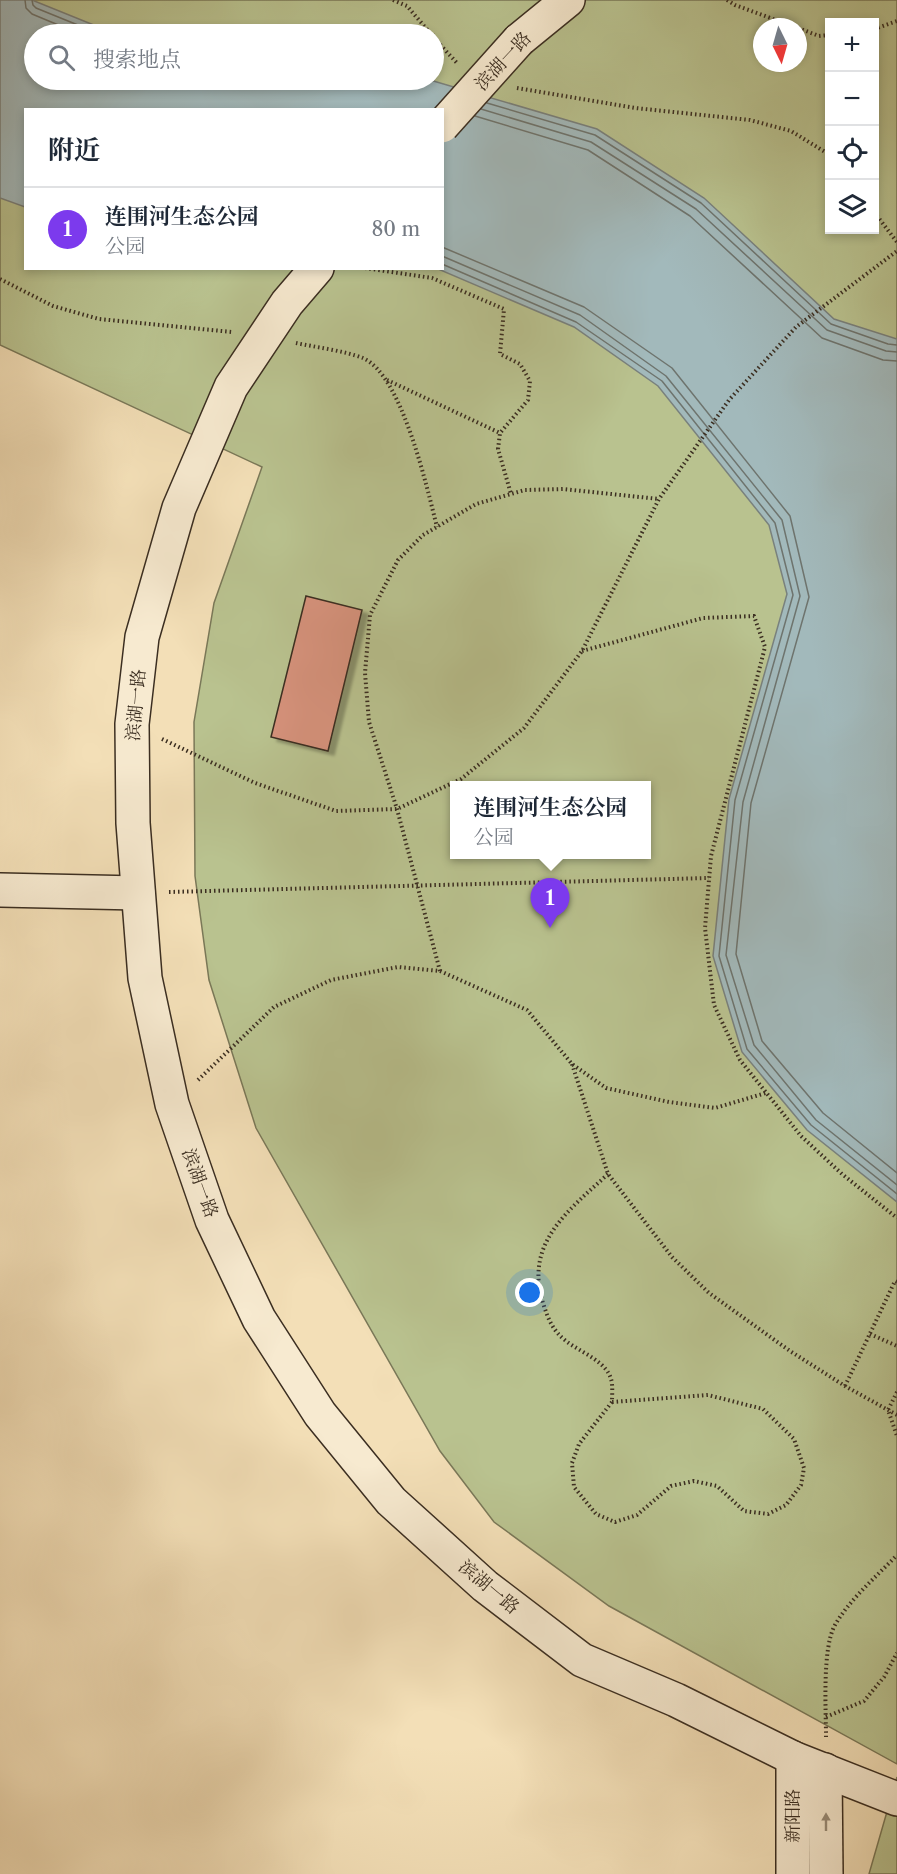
<!DOCTYPE html>
<html lang="zh">
<meta charset="utf-8">
<style>
:root{--surface:#fff;--page:#f2f2f3;--text:#1f2937;--muted:#747a83;--line:#e0e1e3;--accent:#7c3aed}
body{margin:0;font-family:"Libre Caslon Text","Noto Serif SC",serif;background:var(--page);color:var(--text)}
.controls{position:absolute;right:18px;top:18px;display:grid;overflow:hidden;border-radius:0px;box-shadow:0 3px 9px #0003}
.controls button{width:54px;height:54px;display:grid;place-items:center;padding:0;border:0;border-bottom:2px solid var(--line);background:var(--surface);color:var(--text);font:30px sans-serif}
.compass{position:absolute;left:753px;top:18px;width:54px;height:54px;border-radius:50%;background:var(--surface);box-shadow:0 3px 9px #0003;rotate:175deg}
.you{position:absolute;left:530px;top:1293px;width:21px;height:21px;margin:-15px;border:4px solid #fff;border-radius:50%;background:#1a73e8;box-shadow:0 0 0 9px #1a73e833}
.badge{display:grid;place-items:center;width:39px;height:39px;border-radius:50%;background:var(--accent);color:#fff;font-size:20px;font-weight:700}
.pin{position:absolute;translate:-50% -50px;filter:drop-shadow(0 2px 3px #0008)}
.pin::after{content:'';position:absolute;top:32px;width:21px;height:18px;background:inherit;clip-path:polygon(0 0,100% 0,50% 100%)}
.popup{position:absolute;left:450px;top:781px;width:201px;height:78px;box-sizing:border-box;display:grid;place-content:center;border-radius:0px;background:var(--surface);filter:drop-shadow(0 2px 4px #0005);font-size:20px;white-space:nowrap;color:var(--muted)}
.popup b{font-size:22px;color:var(--text)}
.popup::after{content:'';position:absolute;left:50%;top:100%;margin-left:-12px;border:12px solid transparent;border-top-color:var(--surface)}
.list{margin:0;padding:0;list-style:none}
h2{display:flex;justify-content:space-between;align-items:center;height:78px;margin:0;padding:0 24px;font-size:26px}
h2 small{font-size:20px;font-weight:400;color:var(--muted)}
.list li{display:grid;grid-template-columns:39px 1fr auto;gap:18px;align-items:center;box-sizing:border-box;height:84px;padding:0 24px;border-top:2px solid var(--line)}
.list b{display:block;font-size:22px;white-space:nowrap}
.list p{margin:0;font-size:20px;white-space:nowrap;color:var(--muted)}
.list em{font-size:20px;font-style:normal;color:var(--muted)}
.icon{flex:none;width:33px;height:33px;fill:none;stroke:currentColor;stroke-width:2;stroke-linecap:round;stroke-linejoin:round}
.map{position:relative;flex:none;width:897px;height:1874px;overflow:hidden}
.search{position:absolute;background:var(--surface);box-shadow:0 3px 9px #0003;left:24px;top:24px;width:420px;height:66px;display:flex;align-items:center;gap:15px;box-sizing:border-box;padding:0 21px;border-radius:33px;color:var(--muted);font-size:22px}
.panel{position:absolute;background:var(--surface);box-shadow:0 3px 9px #0003;left:24px;top:108px;width:420px;height:162px;border-radius:0px}
.map>svg:first-child{display:block}
.green{fill:#b9c28f;stroke:#7a7858;stroke-width:1.5;fill-rule:evenodd}
.water{fill:#a2b9bb;stroke:#79817d;stroke-width:1.5}
.lines{fill:none;stroke-linecap:round;stroke-linejoin:round}
.shore{stroke:#6e746e;stroke-width:1.5}
.building{fill:#d6927b;stroke:#3b2e21;stroke-width:1.5;filter:url(#shadow)}
.secondary-casing{stroke:#3b2e21;stroke-width:36}
.path{stroke:#3b2e21;stroke-width:4;stroke-dasharray:1.5 3;stroke-linecap:butt}
.secondary{stroke:#f7ead0;stroke-width:33}
.secondary-bridge-casing{stroke:#3b2e21;stroke-width:36;stroke-linecap:butt}
.secondary-bridge{stroke:#f7ead0;stroke-width:33}
.oneway{fill:#998c78}
.labels{text-anchor:middle;dominant-baseline:central;stroke-width:4.5;stroke-linejoin:round;paint-order:stroke}
.street-label{font-size:18px;fill:#3b2e21;stroke:#f7ead0}
</style>
<div class="map">
<svg width="897" height="1874" viewBox="0 0 897 1874">
<defs>
<filter id="shadow"><feDropShadow dx="6" dy="4" stdDeviation="1.5" flood-color="#0004"/></filter>
</defs>
<rect width="100%" height="100%" fill="#f3dfb7"/>
<filter id="stains"><feTurbulence type="fractalNoise" baseFrequency=".00333" numOctaves="4"/><feColorMatrix values="0 0 0 0 .2 0 0 0 0 .09 0 0 0 0 .02 0 0 0 .5 -.17"/></filter>
<radialGradient id="worn" r=".72"><stop offset=".6" stop-color="#630" stop-opacity="0"/><stop offset="1" stop-color="#630" stop-opacity=".3"/></radialGradient>
<g class="green">
<path d="M0,0h897v1764l-288,-158 -115,-84 -54,-71 -184,-323 -47,-148 -14,-104 -1,-154 20,-119 48,-136 -262,-122zM830,22h44v208h-44zM762,27h36v36h-36zM34,34h400v46h-400zM26,110h416v158h-416zM454,786h192v68h-192z"/>
<polygon points="897,1777 897,1874 869,1874"/>
</g>
<polygon class="water" points="0,0 32,0 116,34 34,34 34,80 430,80 597,129 704,198 834,319 897,339 897,1202 807,1130 742,1052 713,956 729,799 787,594 769,525 658,386 574,327 438,269 442,268 442,110 26,110 25,207 0,198"/>
<g class="lines">
<g class="shore">
<polyline points="25,0 26,8 32,14 80,34"/>
<polyline points="32,0 33,5 36,8 100,34"/>
<polyline points="487,103 595,135 701,203 831,324 888,344 897,345"/>
<polyline points="481,109 591,142 696,209 827,330 886,351 897,352"/>
<polyline points="475,116 588,150 690,216 822,338 883,360 897,361"/>
<polyline points="442,247 584,307 672,368 790,516 809,597 751,803 736,954 762,1041 823,1113 897,1173"/>
<polyline points="442,256 580,315 666,376 782,520 800,596 743,802 726,955 754,1045 816,1120 897,1185"/>
<polyline points="442,264 576,322 662,381 775,523 793,595 735,800 719,956 747,1049 811,1125 897,1194"/>
</g>
</g>
<polygon class="building" points="306,596 362,610 328,751 271,737"/>
<g class="lines">
<g class="secondary-casing">
<g id="secondary">
<polyline points="519,40 568,0"/>
<polyline points="317,268 287,303 231,387 179,508 142,637 132,724 133,823 145,978 172,1104 212,1220 259,1319 320,1414 391,1501 485,1586 582,1660 676,1700 793,1758 897,1799"/>
<polyline points="0,890 138,893"/>
<polyline points="793,1758 793,1874"/>
<polyline points="825,1770 826,1874"/>
</g>
</g>
<g class="path">
<polyline points="393,0 407,6 431,34"/>
<polyline points="727,0 735,5 795,27"/>
<polyline points="798,28 819,36 830,35"/>
<polyline points="874,29 897,21"/>
<polyline points="434,38 457,63"/>
<polyline points="517,88 635,108 750,120 791,131 830,155"/>
<polyline points="874,212 897,242"/>
<polyline points="365,268 432,278 504,309 500,354 520,364 530,381 528,400 500,433 498,449 511,494"/>
<polyline points="0,279 53,306 99,319 232,332"/>
<path d="M296,343c19,4 49,8 67,15 39,17 64,130 74,169"/>
<polyline points="387,380 500,433"/>
<polyline points="582,651 703,618 754,616 765,647 711,856 705,928 714,1005 740,1060 801,1136 842,1174 897,1218"/>
<polyline points="162,739 255,783 336,811 397,809 461,779 524,728 582,651 659,499 729,400 796,327 897,251"/>
<polyline points="169,892 709,878"/>
<polyline points="440,971 397,809 369,722 365,673 370,615 398,560 423,535 476,504 525,490 563,489 659,499"/>
<polyline points="572,1064 608,1174 672,1257 709,1293 790,1351 845,1386 897,1415"/>
<polyline points="198,1080 274,1007 331,980 398,967 440,971 527,1010 572,1064 606,1088 669,1102 715,1108 766,1093"/>
<path d="M608,1174c-40,37 -84,69 -65,129 5,16 10,28 23,38 14,11 40,20 45,38 2,6 1,16 1,23l-33,42 -7,19 2,24 22,27 19,8 22,-7 34,-29 23,-5 23,5 27,25 24,3 18,-9 15,-20 3,-17 -10,-29 -31,-30 -55,-14 -96,7"/>
<polyline points="870,1334 897,1346"/>
<polyline points="845,1386 895,1281 897,1282"/>
<polyline points="897,1392 888,1410 897,1436"/>
<polyline points="826,1717 864,1701 884,1677 897,1653"/>
<path d="M826,1737c0,-27 -4,-89 9,-112 15,-26 41,-48 62,-70"/>
</g>
<use href="#secondary" class="secondary"/>
<g class="secondary-bridge-casing">
<polyline id="secondary-bridge" points="442,126 519,40"/>
</g>
<use href="#secondary-bridge" class="secondary-bridge"/>
</g>
<defs><path id="oneway-solid" d="M-6-.8H1V-3.2L6.5 0L1 3.2V.8H-6Z" transform="scale(1.5)"/></defs>
<use class="oneway" href="#oneway-solid" transform="translate(826 1822) rotate(-90)"/>
<g class="labels">
<g class="street-label">
<text transform="translate(503 61) rotate(-47)">滨湖一路</text>
<text transform="translate(136 705) rotate(-85)">滨湖一路</text>
<text transform="translate(200 1183) rotate(70)">滨湖一路</text>
<text transform="translate(489 1587) rotate(40)">滨湖一路</text>
<text transform="translate(793 1816) rotate(-90)">新阳路</text>
</g>
</g>
<rect width="100%" height="100%" filter="url(#stains)"/>
<rect width="100%" height="100%" fill="url(#worn)"/>
</svg>
<div class="controls">
<button>+</button>
<button>−</button>
<button><svg class="icon" aria-label="locate" viewBox="0 0 24 24"><circle cx="12" cy="12" r="6"/><path d="M12 2v4M12 18v4M2 12h4M18 12h4"/></svg></button>
<button><svg class="icon" aria-label="layers" viewBox="0 0 24 24"><path d="M12 4l9 5-9 5-9-5zM3 14l9 5 9-5"/></svg></button>
</div>
<svg class="compass" viewBox="-18 -18 36 36"><path d="M0-13l5 13h-10z" fill="#e53935"/><path d="M0 13l5-13h-10z" fill="#747a83"/></svg>
<div class="you"></div>
<div class="pin badge" style="left:550px;top:928px">1</div>
<div class="popup"><b>连围河生态公园</b>公园</div>
<div class="search"><svg class="icon" aria-label="search" viewBox="0 0 24 24"><circle cx="10" cy="10" r="6"/><path d="M15 15l6 6"/></svg>搜索地点</div>
<section class="panel">
<h2>附近<small></small></h2>
<ul class="list">
<li><span class="badge">1</span><div><b>连围河生态公园</b><p>公园</p></div><em>80 m</em></li>
</ul>
</section>
</div>
